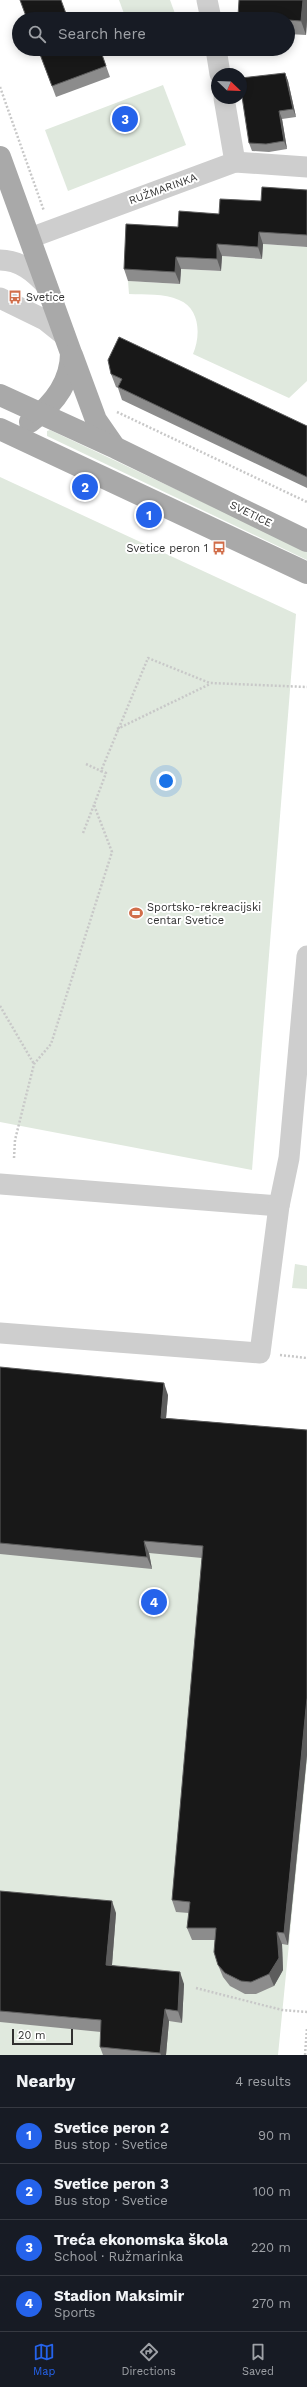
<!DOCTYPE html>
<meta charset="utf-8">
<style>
:root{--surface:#171b24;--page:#242831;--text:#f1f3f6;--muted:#9ea1a6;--line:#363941;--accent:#2563eb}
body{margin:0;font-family:"Work Sans",sans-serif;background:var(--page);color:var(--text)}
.compass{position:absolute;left:211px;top:68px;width:36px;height:36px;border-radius:50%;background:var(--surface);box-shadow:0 2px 10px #0003;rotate:113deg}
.scale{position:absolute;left:12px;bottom:10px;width:61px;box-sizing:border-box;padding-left:4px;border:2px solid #313131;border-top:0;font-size:11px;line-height:14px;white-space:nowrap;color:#313131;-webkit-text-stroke:3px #fff;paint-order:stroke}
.you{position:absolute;left:166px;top:781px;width:14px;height:14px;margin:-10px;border:3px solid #fff;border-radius:50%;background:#1a73e8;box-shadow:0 0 0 6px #1a73e833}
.badge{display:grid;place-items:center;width:26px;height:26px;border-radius:50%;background:var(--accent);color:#fff;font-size:13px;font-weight:700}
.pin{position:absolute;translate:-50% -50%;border:2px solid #fff;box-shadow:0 1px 4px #0006}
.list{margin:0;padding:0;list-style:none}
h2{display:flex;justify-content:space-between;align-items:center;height:52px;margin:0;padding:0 16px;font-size:17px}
h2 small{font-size:13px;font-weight:400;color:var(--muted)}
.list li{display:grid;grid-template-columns:26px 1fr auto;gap:12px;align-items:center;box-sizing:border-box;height:56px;padding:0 16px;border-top:1px solid var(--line)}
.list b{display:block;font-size:15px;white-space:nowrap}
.list p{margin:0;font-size:13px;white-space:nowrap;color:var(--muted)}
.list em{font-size:13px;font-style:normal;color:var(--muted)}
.icon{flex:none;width:22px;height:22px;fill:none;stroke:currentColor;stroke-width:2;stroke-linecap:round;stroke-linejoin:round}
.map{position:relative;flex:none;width:307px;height:2055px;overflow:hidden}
.search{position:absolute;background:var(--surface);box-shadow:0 2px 10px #0003;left:12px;right:12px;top:12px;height:44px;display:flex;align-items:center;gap:10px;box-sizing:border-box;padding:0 14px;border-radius:22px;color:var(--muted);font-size:15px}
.sheet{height:276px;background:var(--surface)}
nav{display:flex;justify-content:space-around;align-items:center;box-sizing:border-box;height:56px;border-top:1px solid var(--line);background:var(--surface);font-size:11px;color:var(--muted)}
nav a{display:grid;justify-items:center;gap:2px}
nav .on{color:var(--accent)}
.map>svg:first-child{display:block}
.green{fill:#e0e9de}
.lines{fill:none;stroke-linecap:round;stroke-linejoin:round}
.path{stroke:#c8c8c8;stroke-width:2.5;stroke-dasharray:2 2;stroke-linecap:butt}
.minor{stroke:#cecece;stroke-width:21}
.major{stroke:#a9a9a9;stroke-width:22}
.wall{fill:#8c8c8c}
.shaded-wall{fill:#5d5d5d}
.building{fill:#181818;stroke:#5d5d5d}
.labels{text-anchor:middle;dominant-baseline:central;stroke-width:4;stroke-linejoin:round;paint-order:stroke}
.street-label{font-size:11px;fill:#313131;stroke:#fff}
.poi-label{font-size:11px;fill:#313131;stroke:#fff;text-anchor:start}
</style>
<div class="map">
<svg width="307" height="2055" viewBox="0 0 307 2055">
<rect width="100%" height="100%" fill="#fff"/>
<g class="green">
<polygon points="119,0 170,0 177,19 126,19"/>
<polygon points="163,85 186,145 68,191 45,130"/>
<path d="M263,244l44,3v134l-18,17 -96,-44c8,-18 7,-46 -14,-54 -15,-7 -34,-5 -50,-6l-1,-13 52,3 1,-15 40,2 1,-15 40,3z"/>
<polygon points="50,430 307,551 307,560 47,436 47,431"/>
<polygon points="0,477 296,614 252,1170 0,1122"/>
<polygon points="295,1264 307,1266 307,1289 292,1288"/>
<polygon points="0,1379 165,1430 307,1442 307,1762 278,2055 0,2055"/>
</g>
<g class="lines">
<g class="path">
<polyline points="0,87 44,211"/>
<polyline points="117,412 307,502"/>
<polyline points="117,729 210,684"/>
<polyline points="86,764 101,771"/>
<polyline points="83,833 94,805"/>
<polyline points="0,1006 34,1064"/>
<polyline points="14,1158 15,1140 34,1064 51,1044 112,852 94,805 106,773 101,771 148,658 210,683 307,687"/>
<polyline points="280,1355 307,1358"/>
<polyline points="196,1988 282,2010 307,2012"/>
<polyline points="305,2055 307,2028"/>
</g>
<g class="minor">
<polyline points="207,0 211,19"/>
<polyline points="216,49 220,74"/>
<polyline points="235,162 307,167"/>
<polyline points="30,238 235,162 224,98"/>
<path d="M0,260c20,0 34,12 47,26"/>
<polyline points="0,298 45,320 65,336"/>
<polyline points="0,1184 279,1206"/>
<polyline points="0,1333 260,1353 279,1206 289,1158 307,956"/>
</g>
<g class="major">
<path d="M0,157l71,196c0,30 -18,52 -41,69"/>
<polyline points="72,355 96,420 114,446"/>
<polyline points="0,395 116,448 307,541"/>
<polyline points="0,429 307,573"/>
</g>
</g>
<g class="wall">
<polygon points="307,0 307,20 306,35 288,34 288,19 239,19 238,16"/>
<polygon points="38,49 100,49 110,77 56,97"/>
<polygon points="285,73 288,81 296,117 282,119 287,149 269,152 252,151 249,143"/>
<polygon points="307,190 307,247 263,244 262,259 222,256 221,271 181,269 180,284 128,281 124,269 178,227 219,214 261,201"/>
<polygon points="111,374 307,426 307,488 122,400 118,388 116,387"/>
<polygon points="0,1367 168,1395 166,1418 307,1430 307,1755 288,1945 282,1944 283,1970 274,1986 256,1994 245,1994 230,1986 223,1977 218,1965 215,1940 192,1940 187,1928 189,1913 176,1912 172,1900 202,1558 149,1553 152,1569 0,1554"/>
<polygon points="0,1891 116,1913 112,1965 184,1984 182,2023 169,2021 166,2055 103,2055 100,2047 101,2032 0,2022"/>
</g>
<g class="shaded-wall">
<polygon points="303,0 307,0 307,20 306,35 301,21"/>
<polygon points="285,73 288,81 296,117 293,109"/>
<polygon points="279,111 282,119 287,149 284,141"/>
<polygon points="259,232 263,244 262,259 258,247"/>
<polygon points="217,244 222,256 221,271 217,259"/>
<polygon points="176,257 181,269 180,284 175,272"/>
<polygon points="164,1383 168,1395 165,1430 161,1418"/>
<polygon points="144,1541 149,1553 152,1569 147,1557"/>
<polygon points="307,1698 307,1755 288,1945 284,1933"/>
<polygon points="112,1901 116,1913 111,1977 106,1965"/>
<polygon points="277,1932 282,1944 283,1970 274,1986 269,1974"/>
<polygon points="180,1972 184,1984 182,2023 178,2011"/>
<polygon points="165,2009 169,2021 166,2055 161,2055 160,2053"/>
</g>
<g class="building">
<polygon points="20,0 61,0 68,19 27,19"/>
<polygon points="239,0 303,0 301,21 288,20 288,19 272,19 238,16"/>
<polygon points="88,15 89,19 77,19"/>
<polygon points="38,49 100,49 106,66 52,86"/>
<polygon points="285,73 293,109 279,111 284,141 266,144 249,143 241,90 241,78"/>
<polygon points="262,187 307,190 307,235 259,232 258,247 217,244 217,259 176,257 175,272 124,269 126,224 178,227 179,211 219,214 220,199 261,201"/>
<polygon points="119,337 307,426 307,477 118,387 122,379 111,374 108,360"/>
<polygon points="0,1367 164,1383 161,1418 307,1430 307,1698 284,1933 277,1932 279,1958 269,1974 251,1982 241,1981 225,1973 218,1965 214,1952 216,1928 187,1928 190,1902 172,1900 203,1546 144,1541 147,1557 0,1543"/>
<polygon points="0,1891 112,1901 106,1965 180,1972 178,2011 165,2009 160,2053 100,2047 101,2020 0,2011"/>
</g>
<defs>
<g id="bus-bare" transform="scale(1.08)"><path d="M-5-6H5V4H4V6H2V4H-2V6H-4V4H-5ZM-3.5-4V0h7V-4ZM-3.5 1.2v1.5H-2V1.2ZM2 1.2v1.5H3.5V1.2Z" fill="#d16e4a" stroke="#fff" stroke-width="2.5" paint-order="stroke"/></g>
<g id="stadium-bare" transform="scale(1.08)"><path d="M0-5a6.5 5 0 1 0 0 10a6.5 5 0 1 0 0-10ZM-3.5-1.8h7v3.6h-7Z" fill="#d16e4a" stroke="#fff" stroke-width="2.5" paint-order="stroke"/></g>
</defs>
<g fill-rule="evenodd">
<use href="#bus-bare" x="15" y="297"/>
<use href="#bus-bare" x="219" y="548"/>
<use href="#stadium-bare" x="136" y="913"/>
</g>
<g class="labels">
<g class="street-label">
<text transform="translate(163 189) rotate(-20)">RUŽMARINKA</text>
<text transform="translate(251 514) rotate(26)">SVETICE</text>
</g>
<g class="poi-label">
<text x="26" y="297">Svetice</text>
<text x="208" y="548" text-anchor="end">Svetice peron 1</text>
<text x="147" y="907">Sportsko-rekreacijski<tspan x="147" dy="13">centar Svetice</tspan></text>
</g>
</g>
</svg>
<svg class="compass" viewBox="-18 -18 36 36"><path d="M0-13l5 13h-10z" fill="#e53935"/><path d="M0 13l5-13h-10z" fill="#9ea1a6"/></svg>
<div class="scale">20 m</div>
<div class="you"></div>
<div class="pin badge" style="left:149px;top:515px">1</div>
<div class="pin badge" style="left:85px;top:487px">2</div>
<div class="pin badge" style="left:125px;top:119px">3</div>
<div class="pin badge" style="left:154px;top:1602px">4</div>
<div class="search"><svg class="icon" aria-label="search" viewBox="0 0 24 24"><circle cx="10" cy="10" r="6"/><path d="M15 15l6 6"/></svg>Search here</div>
</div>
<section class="sheet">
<h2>Nearby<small>4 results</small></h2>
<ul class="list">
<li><span class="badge">1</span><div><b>Svetice peron 2</b><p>Bus stop · Svetice</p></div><em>90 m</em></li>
<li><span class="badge">2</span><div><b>Svetice peron 3</b><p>Bus stop · Svetice</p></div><em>100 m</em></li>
<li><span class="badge">3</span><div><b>Treća ekonomska škola</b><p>School · Ružmarinka</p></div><em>220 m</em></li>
<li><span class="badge">4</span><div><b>Stadion Maksimir</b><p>Sports</p></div><em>270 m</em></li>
</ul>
</section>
<nav>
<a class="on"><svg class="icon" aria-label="map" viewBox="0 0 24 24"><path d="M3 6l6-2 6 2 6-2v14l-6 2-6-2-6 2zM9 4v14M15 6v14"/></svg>Map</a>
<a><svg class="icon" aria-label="directions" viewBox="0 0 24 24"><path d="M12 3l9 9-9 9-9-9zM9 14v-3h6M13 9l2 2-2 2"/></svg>Directions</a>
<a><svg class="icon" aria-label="saved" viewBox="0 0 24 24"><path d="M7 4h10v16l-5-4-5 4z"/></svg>Saved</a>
</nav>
